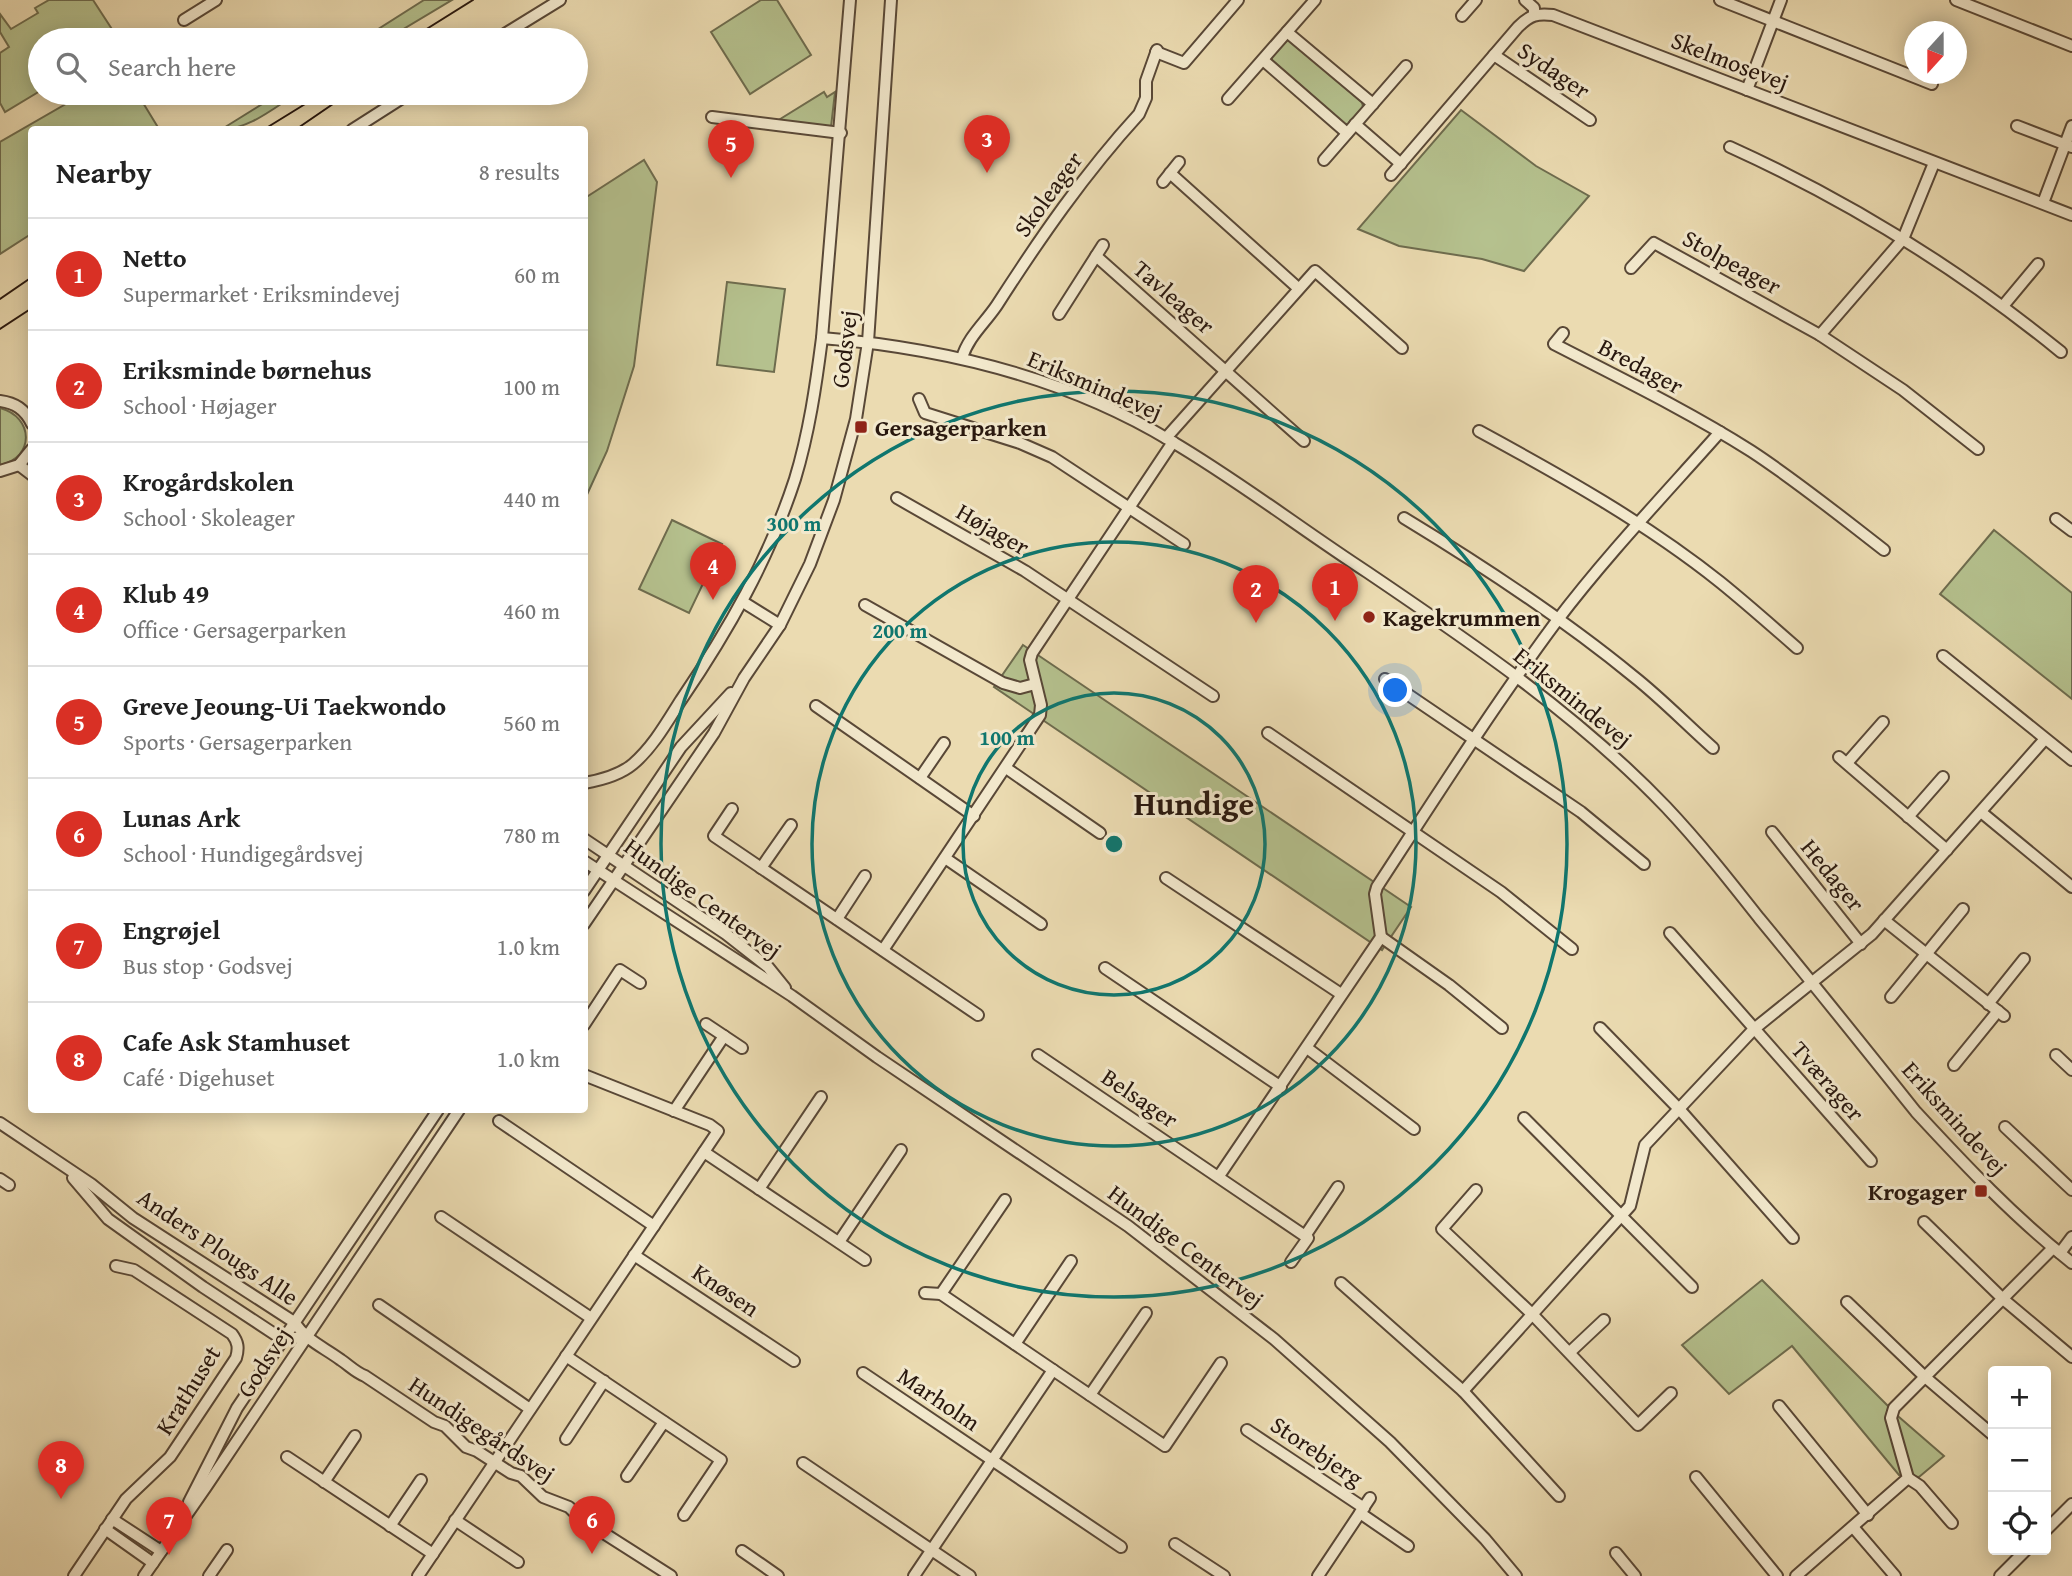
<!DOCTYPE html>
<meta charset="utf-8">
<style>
:root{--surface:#fff;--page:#f2f2f2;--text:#222;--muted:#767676;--line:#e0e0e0;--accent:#d93025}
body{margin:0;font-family:"Gentium Book Plus",serif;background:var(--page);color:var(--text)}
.controls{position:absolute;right:21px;bottom:21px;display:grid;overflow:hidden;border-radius:7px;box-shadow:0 4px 18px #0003}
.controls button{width:63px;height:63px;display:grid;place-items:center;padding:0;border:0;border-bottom:2px solid var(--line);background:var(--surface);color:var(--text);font:35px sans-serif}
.compass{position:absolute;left:1904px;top:21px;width:63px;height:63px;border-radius:50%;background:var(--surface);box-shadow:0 4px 18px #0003;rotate:201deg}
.you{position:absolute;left:1396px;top:691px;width:24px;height:24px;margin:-18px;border:5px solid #fff;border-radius:50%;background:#1a73e8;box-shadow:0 0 0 10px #1a73e833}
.badge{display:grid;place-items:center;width:46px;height:46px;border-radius:50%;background:var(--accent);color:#fff;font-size:23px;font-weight:700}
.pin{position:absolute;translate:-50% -58px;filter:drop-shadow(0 2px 4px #0008)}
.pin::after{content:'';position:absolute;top:37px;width:24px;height:21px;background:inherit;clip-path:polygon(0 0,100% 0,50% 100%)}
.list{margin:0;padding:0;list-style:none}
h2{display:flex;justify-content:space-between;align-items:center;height:91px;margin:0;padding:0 28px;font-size:30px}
h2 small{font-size:23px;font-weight:400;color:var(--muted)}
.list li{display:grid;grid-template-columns:46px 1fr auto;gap:21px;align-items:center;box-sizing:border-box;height:112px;padding:0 28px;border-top:2px solid var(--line)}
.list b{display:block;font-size:26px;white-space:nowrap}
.list p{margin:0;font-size:23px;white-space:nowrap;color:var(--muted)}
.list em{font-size:23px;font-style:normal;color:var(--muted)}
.icon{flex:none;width:38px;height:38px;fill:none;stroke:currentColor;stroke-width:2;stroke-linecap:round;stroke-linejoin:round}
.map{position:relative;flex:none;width:2072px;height:1576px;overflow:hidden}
.search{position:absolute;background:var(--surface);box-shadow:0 4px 18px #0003;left:28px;top:28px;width:560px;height:77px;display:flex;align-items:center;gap:18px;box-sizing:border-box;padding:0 24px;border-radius:38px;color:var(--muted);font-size:26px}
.panel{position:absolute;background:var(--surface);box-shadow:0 4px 18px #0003;left:28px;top:126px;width:560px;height:987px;border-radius:7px}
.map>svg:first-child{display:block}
.green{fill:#b5c18e;stroke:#6e6c4e;stroke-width:2}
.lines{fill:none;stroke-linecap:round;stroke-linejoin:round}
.minor-casing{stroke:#594837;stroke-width:14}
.minor{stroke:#f2e8cc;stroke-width:10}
.tram{stroke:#28170e;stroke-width:2}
.ring{fill:none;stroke:#0f766e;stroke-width:3.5}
.poi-dot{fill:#8f2418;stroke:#f2e8cc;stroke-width:2.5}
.labels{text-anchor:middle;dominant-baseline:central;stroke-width:6;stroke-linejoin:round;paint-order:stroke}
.street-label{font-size:24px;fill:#28170e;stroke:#f2e8cc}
.poi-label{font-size:24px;font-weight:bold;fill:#28170e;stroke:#f2e8cc;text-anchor:start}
.district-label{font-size:32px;font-weight:bold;fill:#28170e;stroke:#f2e8cc}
.centre{fill:#0f766e;stroke:#f2e8cc;stroke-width:3.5}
.ring-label{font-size:21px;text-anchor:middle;font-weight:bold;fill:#0f766e;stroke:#f2e8cc;stroke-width:6;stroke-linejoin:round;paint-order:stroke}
</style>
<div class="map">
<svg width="2072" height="1576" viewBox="0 0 2072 1576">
<rect width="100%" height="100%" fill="#ebdbb1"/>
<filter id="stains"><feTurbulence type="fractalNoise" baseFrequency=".00286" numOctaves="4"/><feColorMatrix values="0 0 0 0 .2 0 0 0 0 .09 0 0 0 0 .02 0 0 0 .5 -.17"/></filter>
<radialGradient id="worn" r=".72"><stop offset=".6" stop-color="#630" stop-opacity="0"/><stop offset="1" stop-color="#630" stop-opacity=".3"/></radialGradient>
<g class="green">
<polygon points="49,0 93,0 119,40 40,40 40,91 5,112 0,103 0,53 9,47 0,32 0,14 11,29 38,13 35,8"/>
<polygon points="424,0 452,0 385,40 361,40"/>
<polygon points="761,0 777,0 811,55 750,94 711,32"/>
<path d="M1290,39l72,63 1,5 -13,17h-7l-72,-63c1,-9 10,-19 19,-22z"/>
<polygon points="824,92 827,97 835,92 831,127 777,121"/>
<polygon points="85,93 137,93 159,129 32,130 31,234 0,254 0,142"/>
<path d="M280,93h18c-22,13 -49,37 -76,36z"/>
<polygon points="1461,110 1536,166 1589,196 1524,271 1482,259 1399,246 1358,229"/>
<polygon points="644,160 657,182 634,366 607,451 585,499 585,198"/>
<polygon points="727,282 785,289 774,372 717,365"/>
<path d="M0,408c34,9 35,50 0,57z"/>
<polygon points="672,520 722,544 689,613 639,589"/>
<polygon points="1994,530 2072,593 2072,699 1940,594"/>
<polygon points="1023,645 1411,907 1382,950 994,687"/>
<polygon points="1762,1280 1899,1417 1944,1456 1919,1477 1899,1475 1792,1346 1729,1394 1682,1345"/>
</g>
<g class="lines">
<g class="minor-casing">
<g id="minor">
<polyline points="1525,0 1534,8 1534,14"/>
<polyline points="1720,0 1932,84"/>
<polyline points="1956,0 2072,46"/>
<polyline points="1462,16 1476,0"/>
<polyline points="184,20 216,0"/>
<polyline points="1287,32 1373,104"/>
<polyline points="495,40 560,0"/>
<polyline points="1156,52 1184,63 1238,0"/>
<polyline points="1494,55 1590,120"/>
<polyline points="1263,60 1347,133"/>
<polyline points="1747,90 1781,0"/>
<polyline points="1228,99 1315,0"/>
<polyline points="712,117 841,133"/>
<polyline points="1355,124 1401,164"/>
<polyline points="2017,126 2072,147"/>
<polyline points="352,130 410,93"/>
<path d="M1730,147c119,54 229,122 331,205"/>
<polyline points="1324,160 1406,66"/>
<polyline points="1170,173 1298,288"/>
<path d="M1391,175l127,-148c12,-12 19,-14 35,-12l519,200"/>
<polyline points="1163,182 1179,162"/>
<polyline points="2043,203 2072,126"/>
<polyline points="1096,256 1304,441"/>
<polyline points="1631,268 1654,243 1820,335 1903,390 1978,449"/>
<polyline points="2003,306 2038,264"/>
<polyline points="1059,314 1103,245"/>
<path d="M1563,333l-9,11c66,34 134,67 197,107 46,30 89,65 133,99"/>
<polyline points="1820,335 1903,239 1934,163"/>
<path d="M822,338c121,10 245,40 349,103 68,40 130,88 196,131 105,71 211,143 299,235 33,35 63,73 93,111 53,64 105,129 157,194 49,53 99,106 156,151"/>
<path d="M962,358c6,-21 23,-35 35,-53 43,-67 88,-132 142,-191l7,-16v-17l11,-31"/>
<polyline points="919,399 925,413 1020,443 1052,457 1184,544"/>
<path d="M0,401c15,2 25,8 32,23"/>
<path d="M1479,431c83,45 167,92 241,151 26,21 52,44 77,66"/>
<polyline points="1166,438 1315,271 1402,348"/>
<polyline points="19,465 32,475"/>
<polyline points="0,471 19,465 32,449"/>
<polyline points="897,498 1025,571 1213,696"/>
<path d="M1404,518c79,48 157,99 229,158 28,22 53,48 80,72"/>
<polyline points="2056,519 2072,531"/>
<polyline points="743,602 780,625"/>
<polyline points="865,605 1003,683 1020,688 1035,684"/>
<polyline points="1943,656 2072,760"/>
<polyline points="1385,679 1581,812 1644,864"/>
<polyline points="816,706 974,816"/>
<polyline points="1268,733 1501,892 1572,949"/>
<polyline points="1839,757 1947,850"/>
<polyline points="1847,763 1883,722"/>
<polyline points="1006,768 1100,833"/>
<polyline points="920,778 944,743"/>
<path d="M584,783c18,-3 36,-8 49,-19 20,-17 34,-42 48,-64 47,-69 88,-141 114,-221 14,-46 21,-94 27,-141l28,-338"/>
<polyline points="732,809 714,836 978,1015"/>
<polyline points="1981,812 2072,887"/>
<polyline points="1908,817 1943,777"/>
<polyline points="1772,832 1861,944"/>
<polyline points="584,839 726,934 768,967 785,988"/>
<polyline points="945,858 1041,924"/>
<polyline points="584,861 792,996 877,1057 1128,1226 1274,1339 1390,1442 1485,1539 1516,1576"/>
<polyline points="761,868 791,825"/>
<polyline points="1166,878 1341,994"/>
<polyline points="584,891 681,747 731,693"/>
<polyline points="837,919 865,876"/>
<polyline points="1884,920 2004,1016"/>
<polyline points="584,924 714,733 744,678 780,625 810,564 834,500 856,419 868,342 891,0"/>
<polyline points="1670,933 1871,1161"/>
<polyline points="1381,937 1449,985 1502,1028"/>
<polyline points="883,950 1040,715 1041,705 1030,660 1032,653 1173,442"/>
<polyline points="1105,968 1281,1087"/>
<polyline points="1891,997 1963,909"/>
<polyline points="1988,1004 2024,959"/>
<polyline points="706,1024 742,1048"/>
<polyline points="584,1025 620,970 640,983"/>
<polyline points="1600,1028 1680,1110 1793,1238"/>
<polyline points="1307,1048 1414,1129"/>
<polyline points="1038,1055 1308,1238 1291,1262"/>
<polyline points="2056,1055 2072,1070"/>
<polyline points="1954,1065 1998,1011"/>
<polyline points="674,1111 724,1036"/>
<polyline points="1524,1118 1692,1287"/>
<polyline points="499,1121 654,1226"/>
<path d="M0,1123l91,61 42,34 161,104c14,20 28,24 47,38 9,6 14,12 24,16l69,46 11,4 21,21 11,4 34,22 10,3 22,21 26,10 11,11 91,58"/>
<polyline points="2005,1127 2072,1190"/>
<polyline points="704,1152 865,1260"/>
<path d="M1219,1176l162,-239 -6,-43 2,-7c58,-89 116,-180 179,-265 50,-66 109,-128 164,-190"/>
<polyline points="73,1178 108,1219 203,1287 282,1339 305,1337"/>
<polyline points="0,1179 9,1185"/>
<polyline points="759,1189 821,1097"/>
<polyline points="1476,1190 1442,1229 1532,1314 1638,1425 1671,1393"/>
<polyline points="1005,1200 941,1294 1165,1446 1221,1363"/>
<polyline points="441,1217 591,1318"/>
<polyline points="1924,1222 2003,1299 2072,1357"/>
<polyline points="1305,1236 1338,1187"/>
<polyline points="839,1242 901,1150"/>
<polyline points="2060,1253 2072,1237"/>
<polyline points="634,1255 794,1361"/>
<polyline points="1341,1283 1463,1391 1559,1496"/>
<polyline points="925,1293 941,1294"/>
<polyline points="1847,1302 1925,1377 1993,1435"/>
<polyline points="379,1305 530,1409"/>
<polyline points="1015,1344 1071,1261"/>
<polyline points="1570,1352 1604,1320"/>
<polyline points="566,1356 721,1460 684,1515"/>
<polyline points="863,1373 1121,1547"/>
<polyline points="1463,1391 1630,1206 1645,1145 1754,1029 1872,934 2045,739"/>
<polyline points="1090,1395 1146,1313"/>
<polyline points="1779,1406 1868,1515"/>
<polyline points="1247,1430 1364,1508"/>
<polyline points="566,1439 604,1381"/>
<polyline points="287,1457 433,1554"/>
<polyline points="803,1463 970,1576"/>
<polyline points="627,1476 664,1422"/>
<polyline points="1696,1477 1777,1576"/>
<polyline points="1908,1478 1920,1486 1952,1523"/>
<polyline points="324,1482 355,1436"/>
<polyline points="189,1502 237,1408 438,1110"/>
<polyline points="1360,1513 1408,1546"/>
<polyline points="112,1519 161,1551"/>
<polyline points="455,1520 518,1562"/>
<polyline points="390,1526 421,1480"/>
<polyline points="1853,1527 1895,1576"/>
<polyline points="105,1529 153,1563"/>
<polyline points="2046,1530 2072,1504"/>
<polyline points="1175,1544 1224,1576"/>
<polyline points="742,1551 778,1576"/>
<polyline points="1616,1553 1635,1576"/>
<path d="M74,1576l52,-77 44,-42 66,-99c3,-10 2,-16 -4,-24l-98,-64 -18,-4"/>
<polyline points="144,1576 206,1487 459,1110"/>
<polyline points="209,1576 227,1550"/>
<polyline points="418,1576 718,1131 710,1125 584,1075"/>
<polyline points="914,1576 1053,1370"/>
<polyline points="1318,1576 1370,1498"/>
<polyline points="1796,1576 1908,1478 1891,1418 1894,1408 2053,1248"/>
<polyline points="2000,1576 2026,1550"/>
</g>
</g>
<use href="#minor" class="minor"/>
<g class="tram">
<polyline points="409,40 473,0"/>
<polyline points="263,130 323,93"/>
<polyline points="295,130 349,93"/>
<polyline points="0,299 32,277"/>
<polyline points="0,329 32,308"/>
</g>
</g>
<g class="ring">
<circle cx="1114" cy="844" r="151"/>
<circle cx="1114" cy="844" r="302"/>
<circle cx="1114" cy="844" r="453"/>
</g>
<g class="poi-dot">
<rect x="854" y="420" width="14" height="14" rx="3.5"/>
<circle cx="1369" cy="617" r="7"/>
<rect x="1974" y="1184" width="14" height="14" rx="3.5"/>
</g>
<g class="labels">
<g class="street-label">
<text transform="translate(1730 61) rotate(21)">Skelmosevej</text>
<text transform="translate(1554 70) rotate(34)">Sydager</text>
<text transform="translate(1048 194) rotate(-54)">Skoleager</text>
<text transform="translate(1732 262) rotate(29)">Stolpeager</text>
<text transform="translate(1174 297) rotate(41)">Tavleager</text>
<text transform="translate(844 349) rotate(-83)">Godsvej</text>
<text transform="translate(1641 366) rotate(28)">Bredager</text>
<text transform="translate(1095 385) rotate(23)">Eriksmindevej</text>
<text transform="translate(993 529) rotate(30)">Højager</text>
<text transform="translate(1573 697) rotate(39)">Eriksmindevej</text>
<text transform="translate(1833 875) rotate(51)">Hedager</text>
<text transform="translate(703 898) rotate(36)">Hundige Centervej</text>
<text transform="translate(1828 1081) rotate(49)">Tværager</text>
<text transform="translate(1140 1098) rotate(34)">Belsager</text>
<text transform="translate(1955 1118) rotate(48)">Eriksmindevej</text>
<text transform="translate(1186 1246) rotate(37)">Hundige Centervej</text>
<text transform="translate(218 1247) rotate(34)">Anders Plougs Alle</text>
<text transform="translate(726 1290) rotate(34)">Knøsen</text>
<text transform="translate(264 1362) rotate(-57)">Godsvej</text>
<text transform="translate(188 1390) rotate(-58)">Krathuset</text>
<text transform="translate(939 1399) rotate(34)">Marholm</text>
<text transform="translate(482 1429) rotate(34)">Hundigegårdsvej</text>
<text transform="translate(1317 1451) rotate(34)">Storebjerg</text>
</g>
<g class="poi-label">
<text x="875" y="427">Gersagerparken</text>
<text x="1383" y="617">Kagekrummen</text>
<text x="1967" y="1191" text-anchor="end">Krogager</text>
</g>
<g class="district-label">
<text x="1194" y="803">Hundige</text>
</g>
</g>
<circle cx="1114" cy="844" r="10" class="centre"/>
<g class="ring-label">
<text x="794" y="531">300 m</text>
<text x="900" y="638">200 m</text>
<text x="1007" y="745">100 m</text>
</g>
<rect width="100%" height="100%" filter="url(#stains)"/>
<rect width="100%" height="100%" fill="url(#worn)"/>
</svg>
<div class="controls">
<button>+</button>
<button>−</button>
<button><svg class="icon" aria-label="locate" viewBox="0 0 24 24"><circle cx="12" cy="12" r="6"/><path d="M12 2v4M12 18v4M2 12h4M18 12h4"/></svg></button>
</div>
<svg class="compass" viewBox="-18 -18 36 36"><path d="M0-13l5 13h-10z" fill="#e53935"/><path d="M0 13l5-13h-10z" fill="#767676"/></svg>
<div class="you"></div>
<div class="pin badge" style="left:1335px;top:621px">1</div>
<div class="pin badge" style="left:1256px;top:623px">2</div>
<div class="pin badge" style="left:987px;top:173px">3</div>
<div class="pin badge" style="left:713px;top:600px">4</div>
<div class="pin badge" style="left:731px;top:178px">5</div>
<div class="pin badge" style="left:592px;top:1554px">6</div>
<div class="pin badge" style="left:169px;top:1555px">7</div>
<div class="pin badge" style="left:61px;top:1499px">8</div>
<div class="search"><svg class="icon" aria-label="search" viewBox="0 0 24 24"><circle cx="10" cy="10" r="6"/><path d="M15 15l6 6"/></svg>Search here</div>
<section class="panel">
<h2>Nearby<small>8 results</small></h2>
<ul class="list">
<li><span class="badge">1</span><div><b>Netto</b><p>Supermarket · Eriksmindevej</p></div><em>60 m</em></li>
<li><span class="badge">2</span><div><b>Eriksminde børnehus</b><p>School · Højager</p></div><em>100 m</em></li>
<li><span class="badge">3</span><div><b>Krogårdskolen</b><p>School · Skoleager</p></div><em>440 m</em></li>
<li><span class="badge">4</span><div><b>Klub 49</b><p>Office · Gersagerparken</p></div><em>460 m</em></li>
<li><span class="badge">5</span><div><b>Greve Jeoung-Ui Taekwondo</b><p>Sports · Gersagerparken</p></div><em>560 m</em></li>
<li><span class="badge">6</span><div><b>Lunas Ark</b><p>School · Hundigegårdsvej</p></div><em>780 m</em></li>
<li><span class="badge">7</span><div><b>Engrøjel</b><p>Bus stop · Godsvej</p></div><em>1.0 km</em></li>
<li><span class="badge">8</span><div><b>Cafe Ask Stamhuset</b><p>Café · Digehuset</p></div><em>1.0 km</em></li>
</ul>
</section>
</div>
